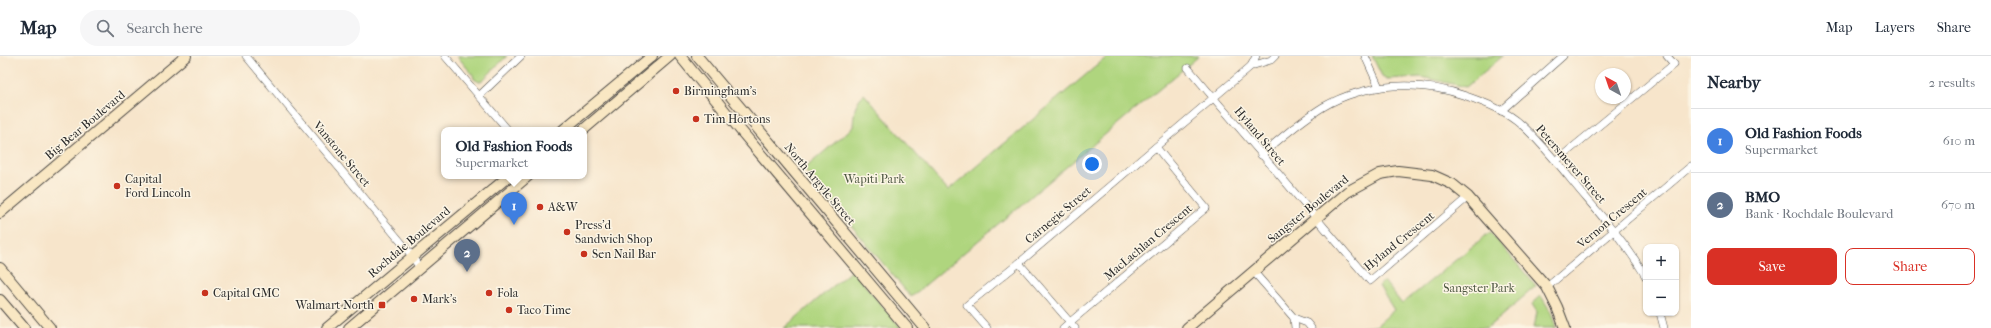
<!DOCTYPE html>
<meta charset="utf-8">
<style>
:root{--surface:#fff;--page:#f6f6f7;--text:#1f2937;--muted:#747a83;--line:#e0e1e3;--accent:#d93025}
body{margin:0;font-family:"IM FELL French Canon",serif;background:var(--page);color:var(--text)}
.controls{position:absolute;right:12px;bottom:12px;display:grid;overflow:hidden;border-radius:8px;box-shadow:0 1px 3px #0004}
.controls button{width:36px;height:36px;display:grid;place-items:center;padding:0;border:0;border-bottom:1px solid var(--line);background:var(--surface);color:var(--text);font:20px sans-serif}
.compass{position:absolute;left:1595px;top:12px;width:36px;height:36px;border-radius:50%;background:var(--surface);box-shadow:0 1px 3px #0004;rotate:320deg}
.you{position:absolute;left:1092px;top:108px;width:14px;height:14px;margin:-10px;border:3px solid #fff;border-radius:50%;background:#1a73e8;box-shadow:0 0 0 6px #1a73e833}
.badge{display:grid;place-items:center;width:26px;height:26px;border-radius:50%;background:var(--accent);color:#fff;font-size:13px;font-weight:700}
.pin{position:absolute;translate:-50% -33px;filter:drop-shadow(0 1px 2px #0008)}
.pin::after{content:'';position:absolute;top:21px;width:14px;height:12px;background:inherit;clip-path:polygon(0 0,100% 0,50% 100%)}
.popup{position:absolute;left:441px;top:71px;width:146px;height:52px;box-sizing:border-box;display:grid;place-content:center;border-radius:8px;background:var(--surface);filter:drop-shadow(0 1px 3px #0005);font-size:13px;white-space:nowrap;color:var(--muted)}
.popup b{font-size:15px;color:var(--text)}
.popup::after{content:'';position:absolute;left:50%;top:100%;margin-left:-8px;border:8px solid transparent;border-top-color:var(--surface)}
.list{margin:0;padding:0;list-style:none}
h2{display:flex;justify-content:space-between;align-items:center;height:52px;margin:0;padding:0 16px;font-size:17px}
h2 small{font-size:13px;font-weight:400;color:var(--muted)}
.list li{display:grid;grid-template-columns:26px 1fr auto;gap:12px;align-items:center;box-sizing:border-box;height:64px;padding:0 16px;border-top:1px solid var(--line)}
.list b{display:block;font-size:15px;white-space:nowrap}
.list p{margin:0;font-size:13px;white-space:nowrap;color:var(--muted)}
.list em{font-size:13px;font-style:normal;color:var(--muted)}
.actions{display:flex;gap:8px;padding:12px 16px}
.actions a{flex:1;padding:9px 0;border:1px solid var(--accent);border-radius:8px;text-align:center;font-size:14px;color:var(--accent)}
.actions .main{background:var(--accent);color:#fff}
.icon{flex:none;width:22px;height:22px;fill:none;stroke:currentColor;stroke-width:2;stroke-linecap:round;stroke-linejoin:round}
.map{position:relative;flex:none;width:1691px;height:272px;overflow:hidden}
header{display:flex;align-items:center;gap:24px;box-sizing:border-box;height:56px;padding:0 20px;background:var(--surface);border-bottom:1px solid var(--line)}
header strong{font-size:19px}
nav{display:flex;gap:22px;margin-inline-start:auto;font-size:14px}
.search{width:280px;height:36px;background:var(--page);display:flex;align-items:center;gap:10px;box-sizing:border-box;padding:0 14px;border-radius:22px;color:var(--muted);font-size:15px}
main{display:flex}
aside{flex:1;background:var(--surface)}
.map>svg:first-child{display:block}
.green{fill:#afd57e;stroke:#6d8054}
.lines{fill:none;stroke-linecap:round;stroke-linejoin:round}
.street-casing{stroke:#4a4743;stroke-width:8}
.secondary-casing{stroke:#4a4743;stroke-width:12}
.street{stroke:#fff;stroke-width:7}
.secondary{stroke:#f9e7c3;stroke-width:10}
.poi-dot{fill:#c8321e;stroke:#fcf5e5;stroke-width:1.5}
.labels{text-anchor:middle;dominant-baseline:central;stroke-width:3;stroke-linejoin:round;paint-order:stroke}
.poi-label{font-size:12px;fill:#2b2b2b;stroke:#fcf5e5;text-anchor:start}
.street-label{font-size:12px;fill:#2b2b2b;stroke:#fcf5e5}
.park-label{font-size:12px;fill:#4c5640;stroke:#fcf5e5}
</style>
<header>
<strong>Map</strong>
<div class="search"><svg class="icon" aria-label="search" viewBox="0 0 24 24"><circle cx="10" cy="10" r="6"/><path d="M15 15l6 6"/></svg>Search here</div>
<nav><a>Map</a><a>Layers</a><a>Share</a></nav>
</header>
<main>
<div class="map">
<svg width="1691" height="272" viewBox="0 0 1691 272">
<rect width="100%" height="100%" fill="#fcf5e5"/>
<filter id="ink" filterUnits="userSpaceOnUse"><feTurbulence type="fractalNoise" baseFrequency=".025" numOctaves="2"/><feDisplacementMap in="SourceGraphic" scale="8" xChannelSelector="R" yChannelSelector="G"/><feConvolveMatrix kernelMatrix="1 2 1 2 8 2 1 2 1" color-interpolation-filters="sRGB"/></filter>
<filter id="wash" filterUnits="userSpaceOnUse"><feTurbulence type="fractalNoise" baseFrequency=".012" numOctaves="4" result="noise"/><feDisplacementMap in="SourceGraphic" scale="16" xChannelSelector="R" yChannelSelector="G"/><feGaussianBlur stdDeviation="0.9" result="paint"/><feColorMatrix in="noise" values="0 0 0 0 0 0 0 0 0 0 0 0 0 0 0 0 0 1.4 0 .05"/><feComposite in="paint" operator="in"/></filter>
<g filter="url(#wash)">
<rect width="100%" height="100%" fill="#f7e5cb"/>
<g class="green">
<polygon points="457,0 507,0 484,23 479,26 474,23 473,19"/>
<path d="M1108,0h91l-288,241 -107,-128 49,-42c1,-14 1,-24 11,-33l84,97z"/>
<polygon points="1372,0 1503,0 1466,31 1421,21 1387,23 1382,20"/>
<polygon points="1490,176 1536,230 1487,272 1355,272 1376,270 1394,254 1379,230 1384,225 1402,248"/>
<polygon points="852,214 901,272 784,272"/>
<polygon points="1541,240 1551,256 1556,272 1534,272 1537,256 1532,248"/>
</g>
</g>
<g filter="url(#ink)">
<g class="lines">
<g class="street-casing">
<g id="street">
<polyline points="246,0 406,192 420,212"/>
<polyline points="445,0 508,74"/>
<polyline points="1365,0 1379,31"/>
<polyline points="1251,10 1256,0"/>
<polyline points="1188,12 1370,225 1468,141"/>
<polyline points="479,40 521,0"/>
<polyline points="1501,55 1563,0"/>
<path d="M1261,99c20,-17 39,-34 62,-48 43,-25 98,-27 143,-11 20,7 41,15 56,29 22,20 41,45 60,68 23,27 46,53 64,84"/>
<polyline points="1556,105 1674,8 1667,0"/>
<polyline points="1253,215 1294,262 1307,267 1311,272"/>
<polyline points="1547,231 1691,110"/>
<polyline points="1660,257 1664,272"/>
<polyline points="1294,262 1295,272"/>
<polyline points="987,272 967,249 1019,207"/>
<polyline points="1063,272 1206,152 1156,91"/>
<polyline points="1075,272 1019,207 1251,10 1271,4 1275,0"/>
</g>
</g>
<g class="secondary-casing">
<g id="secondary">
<polyline points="680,0 742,76 907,272"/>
<polyline points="697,0 925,272"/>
<polyline points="563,74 652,0"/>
<polyline points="583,74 670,0"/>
<polyline points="0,157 186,0"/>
<polyline points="0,212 50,272"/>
<polyline points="0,244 24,272"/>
<polyline points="327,272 509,120"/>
<polyline points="349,272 528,120"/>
<polyline points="1187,272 1347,136 1380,118 1398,115 1432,119 1452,128 1468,141 1547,231 1557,251 1565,272"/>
</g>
</g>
<use href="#street" class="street"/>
<use href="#secondary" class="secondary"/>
</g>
</g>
<g class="poi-dot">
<circle cx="676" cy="35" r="4"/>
<circle cx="696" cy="63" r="4"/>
<circle cx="117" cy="130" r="4"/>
<circle cx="540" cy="151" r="4"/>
<circle cx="567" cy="176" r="4"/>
<circle cx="584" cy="198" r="4"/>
<circle cx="205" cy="237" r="4"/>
<circle cx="489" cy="237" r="4"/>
<circle cx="414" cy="243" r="4"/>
<rect x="378" y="245" width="8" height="8" rx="2"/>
<circle cx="509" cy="254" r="4"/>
</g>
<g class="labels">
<g class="poi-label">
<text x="684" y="35">Birmingham's</text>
<text x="704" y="63">Tim Hortons</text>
<text x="125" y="123">Capital<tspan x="125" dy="14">Ford Lincoln</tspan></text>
<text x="548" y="151">A&amp;W</text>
<text x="575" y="169">Press'd<tspan x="575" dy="14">Sandwich Shop</tspan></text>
<text x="592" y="198">Sen Nail Bar</text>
<text x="213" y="237">Capital GMC</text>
<text x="497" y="237">Fola</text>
<text x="422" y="243">Mark's</text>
<text x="374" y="249" text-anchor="end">Walmart North</text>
<text x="517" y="254">Taco Time</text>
</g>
<g class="street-label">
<text transform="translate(85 69) rotate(-40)">Big Bear Boulevard</text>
<text transform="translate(1260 80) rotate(50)">Hyland Street</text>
<text transform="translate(342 98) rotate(50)">Vanstone Street</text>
<text transform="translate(1571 108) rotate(49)">Petersmeyer Street</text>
<text transform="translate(820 128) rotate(50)">North Argyle Street</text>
<text transform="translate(1308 153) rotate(-39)">Sangster Boulevard</text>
<text transform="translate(1058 159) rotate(-40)">Carnegie Street</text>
<text transform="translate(1612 162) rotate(-40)">Vernon Crescent</text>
<text transform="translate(1399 185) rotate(-39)">Hyland Crescent</text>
<text transform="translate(409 186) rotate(-40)">Rochdale Boulevard</text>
<text transform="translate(1148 186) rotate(-40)">MacLachlan Crescent</text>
</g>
<g class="park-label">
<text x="874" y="123">Wapiti Park</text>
<text x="1479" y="232">Sangster Park</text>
</g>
</g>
</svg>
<div class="controls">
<button>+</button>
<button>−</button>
</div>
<svg class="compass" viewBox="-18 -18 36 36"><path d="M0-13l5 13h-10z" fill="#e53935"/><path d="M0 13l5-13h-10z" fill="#747a83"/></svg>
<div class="you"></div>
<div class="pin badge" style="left:514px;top:169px;background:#3f7fe0">1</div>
<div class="popup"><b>Old Fashion Foods</b>Supermarket</div>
<div class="pin badge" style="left:467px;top:216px;background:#5c6f8a">2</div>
</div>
<aside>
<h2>Nearby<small>2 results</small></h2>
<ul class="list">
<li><span class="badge" style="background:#3f7fe0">1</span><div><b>Old Fashion Foods</b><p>Supermarket</p></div><em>610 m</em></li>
<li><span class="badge" style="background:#5c6f8a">2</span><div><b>BMO</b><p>Bank · Rochdale Boulevard</p></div><em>670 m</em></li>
</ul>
<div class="actions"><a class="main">Save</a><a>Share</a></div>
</aside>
</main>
